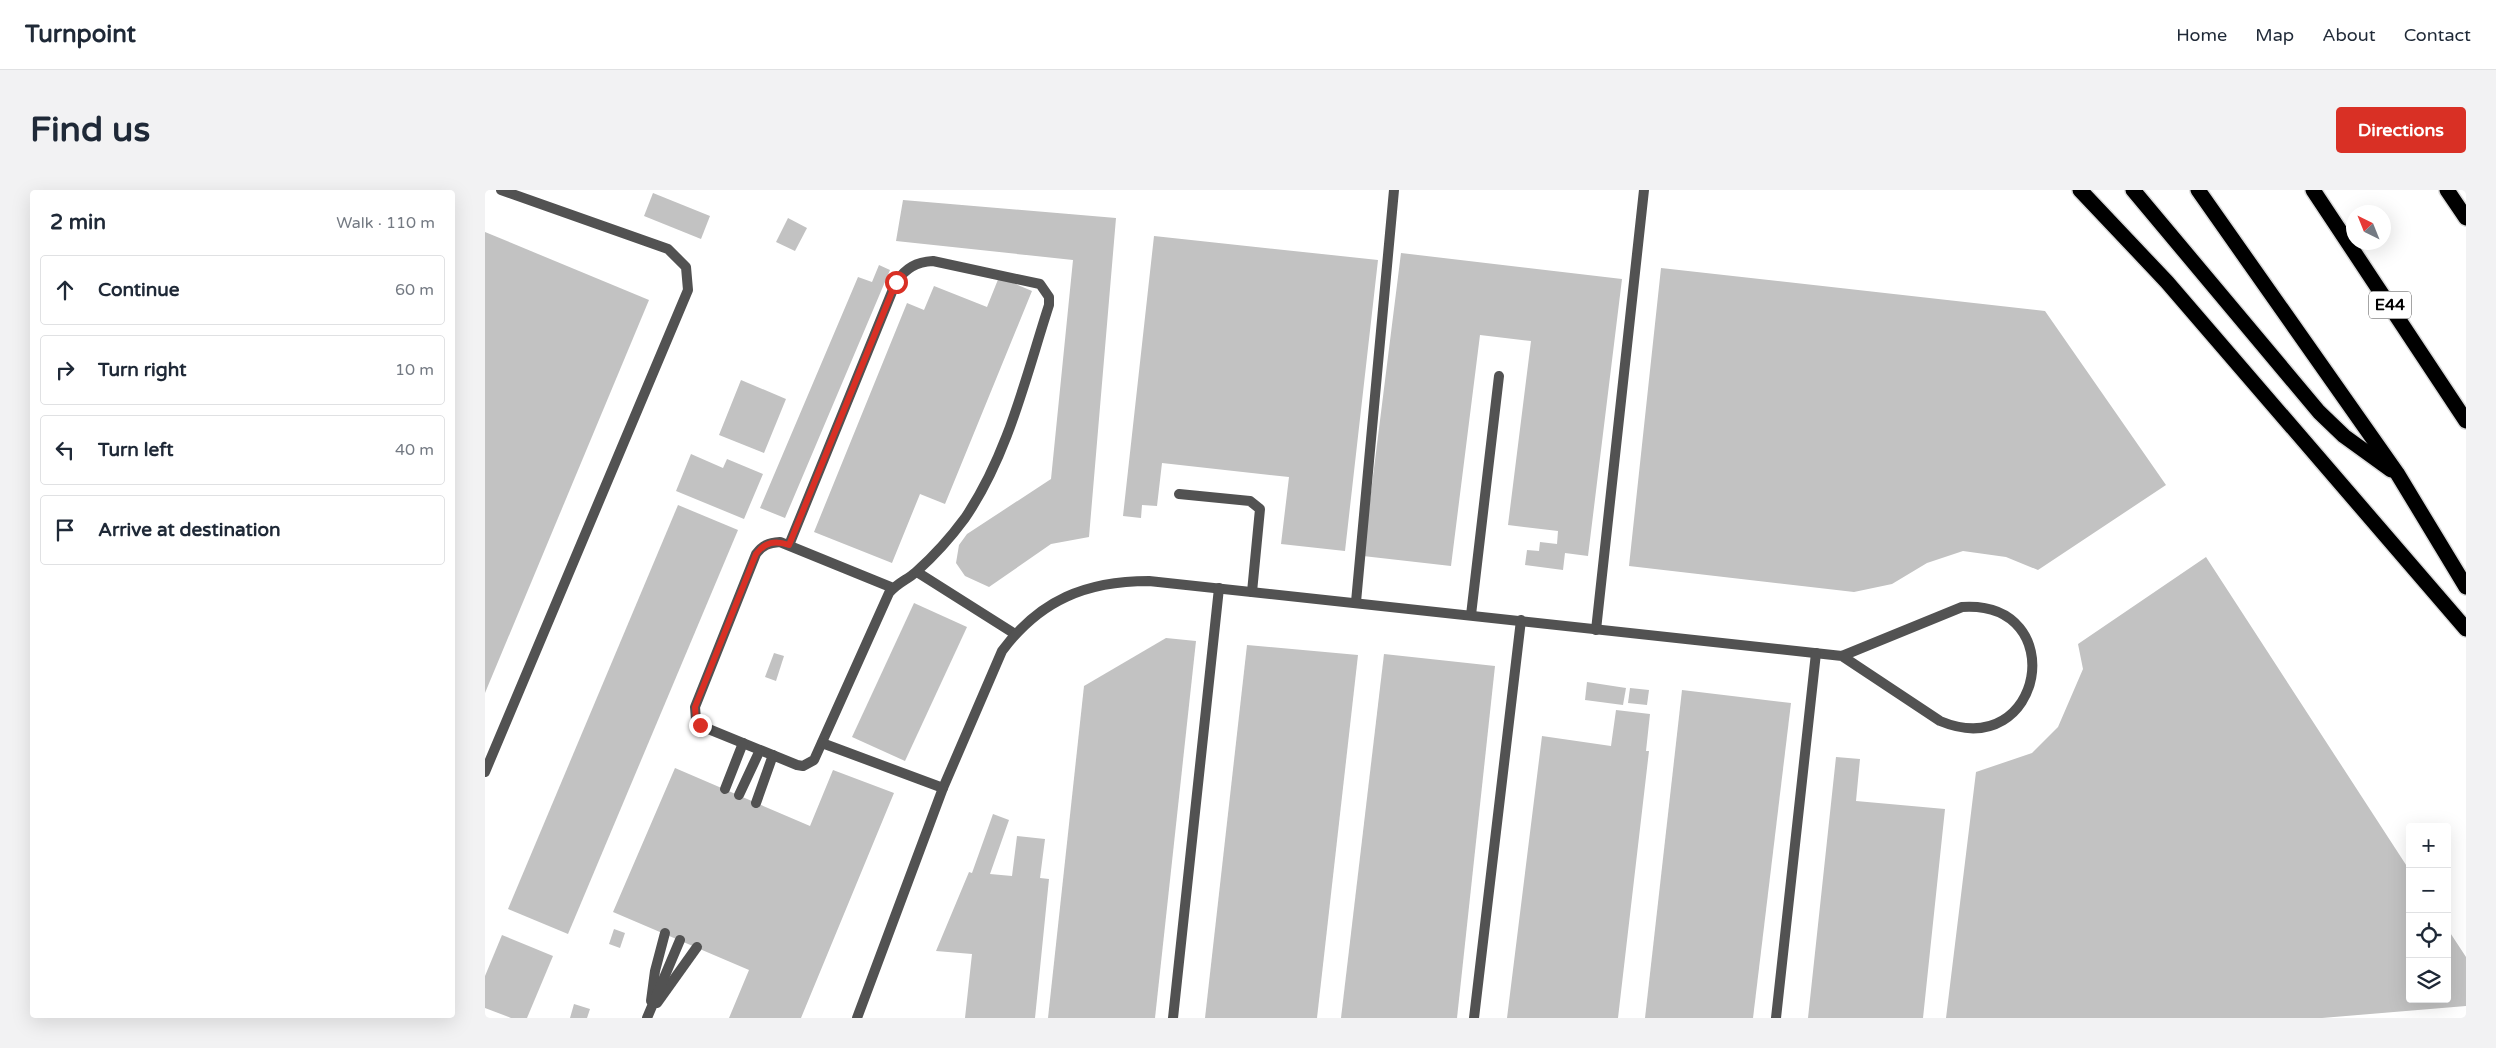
<!DOCTYPE html>
<meta charset="utf-8">
<style>
:root{--surface:#fff;--page:#f2f2f3;--text:#1f2937;--muted:#747a83;--line:#e0e1e3;--accent:#d93025}
body{margin:0;font-family:"Varela Round",sans-serif;background:var(--page);color:var(--text)}
.controls{position:absolute;right:15px;bottom:15px;display:grid;overflow:hidden;border-radius:5px;box-shadow:0 5px 20px #0002}
.controls button{width:45px;height:45px;display:grid;place-items:center;padding:0;border:0;border-bottom:1px solid var(--line);background:var(--surface);color:var(--text);font:25px sans-serif}
.compass{position:absolute;left:1861px;top:15px;width:45px;height:45px;border-radius:50%;background:var(--surface);box-shadow:0 5px 20px #0002;rotate:317deg}
.stop{position:absolute;width:15px;height:15px;margin:-11px;border:4px solid #d93025;border-radius:50%;background:#fff}
.stop.end{background:#d93025;border-color:#fff;box-shadow:0 1px 5px #0008}
.list{margin:0;padding:0;list-style:none}
h2{display:flex;justify-content:space-between;align-items:center;height:65px;margin:0;padding:0 20px;font-size:21px}
h2 small{font-size:16px;font-weight:400;color:var(--muted)}
.list li{display:grid;grid-template-columns:32px 1fr auto;gap:15px;align-items:center;box-sizing:border-box;height:70px;margin:0 10px 10px;padding:0 10px;border:1px solid var(--line);border-radius:5px}
.list b{display:block;font-size:19px;white-space:nowrap}
.list em{font-size:16px;font-style:normal;color:var(--muted)}
.icon{flex:none;width:28px;height:28px;fill:none;stroke:currentColor;stroke-width:2;stroke-linecap:round;stroke-linejoin:round}
.map{position:relative;flex:none;width:1981px;height:828px;overflow:hidden;border-radius:5px}
header{display:flex;align-items:center;gap:30px;box-sizing:border-box;height:70px;padding:0 25px;background:var(--surface);border-bottom:1px solid var(--line)}
header strong{font-size:24px}
nav{display:flex;gap:28px;margin-inline-start:auto;font-size:18px}
.intro{display:flex;align-items:center;justify-content:space-between;box-sizing:border-box;height:120px;padding:0 30px}
h1{margin:0;font-size:35px}
.button{padding:12px 22px;border-radius:5px;background:var(--accent);color:#fff;font-size:18px;font-weight:700}
main{display:flex;gap:30px;padding:0 30px}
aside{flex:1;background:var(--surface);border-radius:5px;box-shadow:0 5px 20px #0002}
.map>svg:first-child{display:block}
.building{fill:#c2c2c2}
.lines{fill:none;stroke-linecap:round;stroke-linejoin:round}
.highway-casing{stroke:#dbdbdb;stroke-width:18}
.lane{stroke:#525252;stroke-width:10}
.highway{stroke:#000;stroke-width:15}
.route{stroke:#d93025;stroke-width:6}
.labels{text-anchor:middle;dominant-baseline:central;stroke-width:4;stroke-linejoin:round;paint-order:stroke}
.shield{fill:#fff;stroke:#4c4c4c;stroke-width:1}
.shield-label{font-size:16px;font-weight:bold;fill:#000}
</style>
<header>
<strong>Turnpoint</strong>
<nav><a>Home</a><a>Map</a><a>About</a><a>Contact</a></nav>
</header>
<div class="intro"><h1>Find us</h1><a class="button">Directions</a></div>
<main>
<aside>
<h2>2 min<small>Walk · 110 m</small></h2>
<ul class="list">
<li><svg class="icon" aria-label="ahead" viewBox="0 0 24 24"><path d="M12 20V5M6 11l6-6 6 6"/></svg><div><b>Continue</b></div><em>60 m</em></li>
<li><svg class="icon" aria-label="right" viewBox="0 0 24 24"><path d="M7 20v-9h11M14 6l5 5-5 5"/></svg><div><b>Turn right</b></div><em>10 m</em></li>
<li><svg class="icon" aria-label="left" viewBox="0 0 24 24"><path d="M17 20v-9H6M10 6l-5 5 5 5"/></svg><div><b>Turn left</b></div><em>40 m</em></li>
<li><svg class="icon" aria-label="arrive" viewBox="0 0 24 24"><path d="M6 21V4h12l-3 4 3 4H6"/></svg><div><b>Arrive at destination</b></div></li>
</ul>
</aside>
<div class="map">
<svg width="1981" height="828" viewBox="0 0 1981 828">
<rect width="100%" height="100%" fill="#fff"/>
<g class="building">
<polygon points="168,3 225,26 216,49 159,26"/>
<polygon points="418,10 631,28 604,347 566,354 504,397 480,386 471,373 474,355 482,344 566,289 588,70 411,51"/>
<polygon points="303,28 322,38 310,61 291,52"/>
<polygon points="0,42 164,110 0,503"/>
<polygon points="669,46 893,70 860,361 796,354 804,287 677,273 672,316 657,315 656,328 638,326"/>
<polygon points="916,63 1137,89 1103,366 1080,363 1078,380 1040,375 1042,360 1054,361 1055,352 1072,354 1073,341 1023,335 1046,151 995,145 966,376 878,366"/>
<polygon points="394,75 405,80 300,328 275,318 373,87 387,92"/>
<polygon points="1176,78 1560,121 1681,295 1553,380 1521,367 1478,361 1442,373 1407,394 1369,402 1144,376"/>
<polygon points="514,87 547,101 460,314 435,304 407,373 329,342 422,113 439,120 449,96 502,117"/>
<polygon points="256,190 301,209 279,263 234,245"/>
<polygon points="206,264 238,278 242,269 278,284 259,329 191,301"/>
<polygon points="193,315 253,340 83,744 23,719"/>
<polygon points="1721,367 1925,681 1925,809 1962,809 1962,738 1981,767 1981,816 1837,828 1461,828 1491,582 1547,563 1573,537 1598,479 1593,454"/>
<polygon points="429,413 482,437 420,571 367,547"/>
<polygon points="681,448 711,451 670,828 563,828 599,496"/>
<polygon points="762,455 873,465 832,828 720,828"/>
<polygon points="289,463 299,466 291,491 280,487"/>
<polygon points="899,464 1010,476 972,828 856,828"/>
<polygon points="1102,492 1141,498 1138,515 1100,510"/>
<polygon points="1145,498 1164,500 1162,515 1143,513"/>
<polygon points="1197,500 1306,513 1268,828 1160,828"/>
<polygon points="1131,520 1165,524 1161,561 1164,561 1133,828 1022,828 1057,546 1126,556"/>
<polygon points="1351,567 1375,569 1371,611 1460,619 1438,828 1323,828"/>
<polygon points="190,578 325,636 348,580 409,603 316,828 244,828 264,780 128,722"/>
<polygon points="508,624 524,630 505,684 527,686 532,646 560,649 555,688 564,689 550,828 480,828 487,764 451,761 484,682 487,683"/>
<polygon points="129,739 140,743 135,758 124,754"/>
<polygon points="17,745 68,766 42,828 26,828 0,818 0,786"/>
<polygon points="89,814 105,819 102,828 85,828"/>
</g>
<g class="lines">
<g class="highway-casing">
<g id="highway">
<polyline points="1595,0 1682,92 1981,439"/>
<polyline points="1648,0 1834,222 1859,246 1906,280"/>
<polyline points="1713,0 1912,283 1981,397"/>
<polyline points="1828,0 1981,231"/>
<polyline points="1962,0 1981,28"/>
</g>
</g>
<g class="lane">
<polyline points="694,304 765,311 775,319 767,402"/>
<path d="M304,355l107,-263c10,-14 20,-20 37,-21l107,23 9,13v8c-23,71 -41,150 -84,213 -14,19 -31,38 -49,54 -9,8 -19,11 -27,21l-75,167 -11,6 -6,-1 -91,-37 -10,-8 -1,-13 61,-153c7,-9 12,-11 24,-12l113,46"/>
<polyline points="432,382 530,444"/>
<polyline points="871,412 909,0"/>
<polyline points="986,425 1014,186"/>
<polyline points="1111,440 1159,0"/>
<polyline points="337,553 458,598"/>
<polyline points="0,582 203,100 201,77 183,59 16,0"/>
<polyline points="240,599 258,553"/>
<polyline points="254,605 275,560"/>
<polyline points="271,613 288,565"/>
<polyline points="166,811 170,781 180,743"/>
<polyline points="172,813 212,757"/>
<polyline points="162,828 195,750"/>
<path d="M372,828l86,-230 59,-137c38,-51 84,-70 147,-70l693,75 98,65c104,43 132,-121 22,-114l-120,49"/>
<polyline points="688,828 734,398"/>
<polyline points="989,828 1036,430"/>
<polyline points="1291,828 1331,463"/>
</g>
<use href="#highway" class="highway"/>
</g>
<g class="lines">
<path class="route" d="M215,535l-4,-5 -1,-13 61,-153c9,-12 19,-14 33,-9l107,-263"/>
</g>
<g class="labels">
<rect class="shield" x="1884" y="101.5" width="42" height="27" rx="4"/>
<g class="shield-label">
<text x="1905" y="115">E44</text>
</g>
</g>
</svg>
<div class="controls">
<button>+</button>
<button>−</button>
<button><svg class="icon" aria-label="locate" viewBox="0 0 24 24"><circle cx="12" cy="12" r="6"/><path d="M12 2v4M12 18v4M2 12h4M18 12h4"/></svg></button>
<button><svg class="icon" aria-label="layers" viewBox="0 0 24 24"><path d="M12 4l9 5-9 5-9-5zM3 14l9 5 9-5"/></svg></button>
</div>
<svg class="compass" viewBox="-18 -18 36 36"><path d="M0-13l5 13h-10z" fill="#e53935"/><path d="M0 13l5-13h-10z" fill="#747a83"/></svg>
<div class="stop" style="left:411px;top:92px"></div>
<div class="stop end" style="left:215px;top:535px"></div>
</div>
</main>
